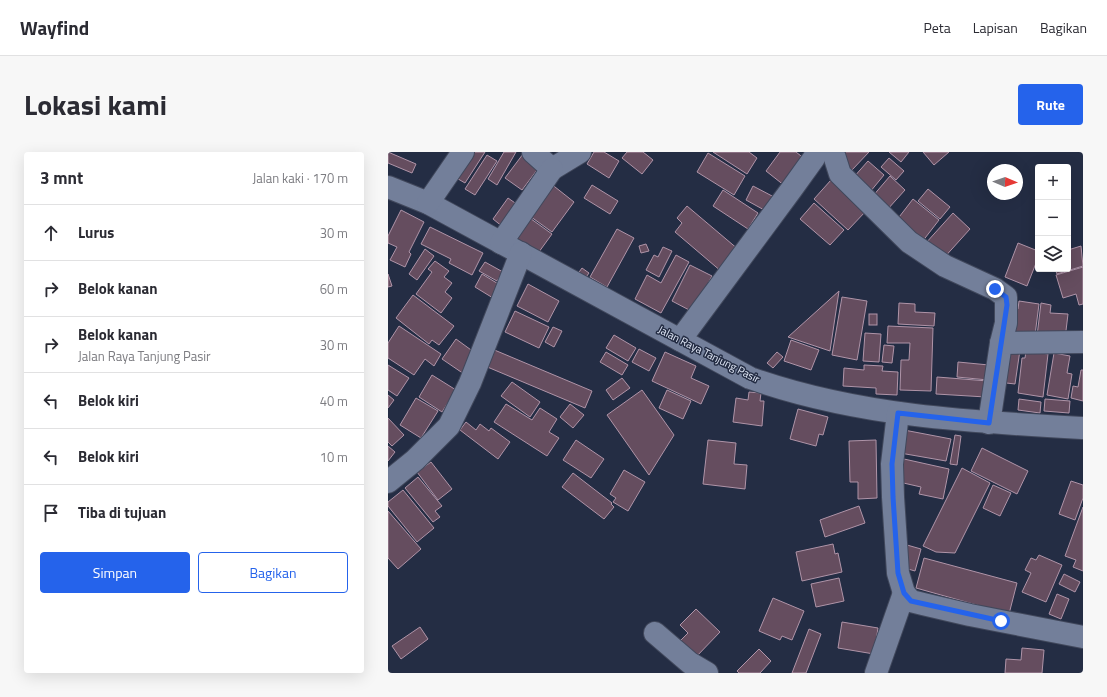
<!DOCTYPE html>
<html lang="id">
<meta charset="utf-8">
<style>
:root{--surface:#fff;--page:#f7f7f7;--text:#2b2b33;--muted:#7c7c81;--line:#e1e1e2;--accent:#2563eb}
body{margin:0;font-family:"Titillium Web",sans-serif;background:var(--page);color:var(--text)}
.controls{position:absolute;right:12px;top:12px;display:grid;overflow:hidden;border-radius:4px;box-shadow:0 4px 16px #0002}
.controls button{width:36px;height:36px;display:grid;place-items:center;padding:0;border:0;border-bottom:1px solid var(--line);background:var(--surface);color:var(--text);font:20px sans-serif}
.compass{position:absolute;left:599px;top:12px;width:36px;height:36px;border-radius:50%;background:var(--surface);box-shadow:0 4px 16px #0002;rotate:92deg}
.stop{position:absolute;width:12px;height:12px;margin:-9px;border:3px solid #2563eb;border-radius:50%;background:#fff}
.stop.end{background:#2563eb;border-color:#fff;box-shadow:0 1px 4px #0008}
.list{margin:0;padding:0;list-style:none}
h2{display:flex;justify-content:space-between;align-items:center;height:52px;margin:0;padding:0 16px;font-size:17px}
h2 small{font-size:13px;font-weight:400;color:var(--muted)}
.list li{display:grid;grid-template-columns:26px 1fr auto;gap:12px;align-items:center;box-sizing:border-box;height:56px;padding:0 16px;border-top:1px solid var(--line)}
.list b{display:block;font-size:15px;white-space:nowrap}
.list p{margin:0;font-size:13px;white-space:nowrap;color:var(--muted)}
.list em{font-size:13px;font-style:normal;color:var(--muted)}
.actions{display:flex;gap:8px;padding:12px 16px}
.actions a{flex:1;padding:9px 0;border:1px solid var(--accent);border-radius:4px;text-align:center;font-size:14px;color:var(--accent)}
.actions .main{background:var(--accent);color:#fff}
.icon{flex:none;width:22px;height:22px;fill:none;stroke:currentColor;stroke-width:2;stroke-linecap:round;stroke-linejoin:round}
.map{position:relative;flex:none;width:695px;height:521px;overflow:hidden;border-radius:4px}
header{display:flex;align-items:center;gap:24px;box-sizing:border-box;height:56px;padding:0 20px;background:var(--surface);border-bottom:1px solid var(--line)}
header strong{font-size:19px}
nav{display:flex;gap:22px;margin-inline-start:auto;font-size:14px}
.intro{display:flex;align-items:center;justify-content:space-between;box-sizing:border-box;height:96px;padding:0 24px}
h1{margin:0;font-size:28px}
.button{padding:10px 18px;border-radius:4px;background:var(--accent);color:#fff;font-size:14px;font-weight:700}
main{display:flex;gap:24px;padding:0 24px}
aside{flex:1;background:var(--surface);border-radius:4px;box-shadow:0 4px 16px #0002}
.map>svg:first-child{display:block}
.building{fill:#654d5f;stroke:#af94a8}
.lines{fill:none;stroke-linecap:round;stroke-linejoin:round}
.minor-casing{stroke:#41485c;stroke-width:24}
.minor{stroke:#737f9a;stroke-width:22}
.route{stroke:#2563eb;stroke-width:5}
.labels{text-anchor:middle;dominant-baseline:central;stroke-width:3;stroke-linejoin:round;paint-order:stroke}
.street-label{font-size:11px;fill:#e4ebfa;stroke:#242d44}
</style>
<header>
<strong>Wayfind</strong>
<nav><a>Peta</a><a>Lapisan</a><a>Bagikan</a></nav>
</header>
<div class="intro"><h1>Lokasi kami</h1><a class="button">Rute</a></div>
<main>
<aside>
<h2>3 mnt<small>Jalan kaki · 170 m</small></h2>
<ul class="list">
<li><svg class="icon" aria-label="ahead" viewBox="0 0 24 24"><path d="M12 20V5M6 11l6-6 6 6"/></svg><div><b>Lurus</b></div><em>30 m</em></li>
<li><svg class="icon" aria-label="right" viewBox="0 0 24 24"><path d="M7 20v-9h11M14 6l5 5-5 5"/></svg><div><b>Belok kanan</b></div><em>60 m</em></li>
<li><svg class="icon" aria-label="right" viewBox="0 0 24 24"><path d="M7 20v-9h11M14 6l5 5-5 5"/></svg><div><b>Belok kanan</b><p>Jalan Raya Tanjung Pasir</p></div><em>30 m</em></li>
<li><svg class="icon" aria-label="left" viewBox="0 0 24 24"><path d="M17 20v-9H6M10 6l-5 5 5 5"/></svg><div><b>Belok kiri</b></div><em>40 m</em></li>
<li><svg class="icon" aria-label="left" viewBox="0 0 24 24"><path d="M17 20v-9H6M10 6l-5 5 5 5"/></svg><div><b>Belok kiri</b></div><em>10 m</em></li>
<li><svg class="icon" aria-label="arrive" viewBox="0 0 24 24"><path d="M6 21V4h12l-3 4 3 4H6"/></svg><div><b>Tiba di tujuan</b></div></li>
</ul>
<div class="actions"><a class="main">Simpan</a><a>Bagikan</a></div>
</aside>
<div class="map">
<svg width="695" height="521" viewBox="0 0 695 521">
<rect width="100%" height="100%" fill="#242d44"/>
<g class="building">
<polygon points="0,0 28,12 24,21 0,11"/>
<polygon points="81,0 97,0 77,31 65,24"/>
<polygon points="116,0 128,0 109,33 100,27"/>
<polygon points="206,0 216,0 231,9 221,26 199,12"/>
<polygon points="239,0 255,0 265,8 254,22 234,6"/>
<polygon points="325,0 361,0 369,6 359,22"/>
<polygon points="392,0 408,0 418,8 397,34 378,19"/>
<polygon points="452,0 481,0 464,18 449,3"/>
<polygon points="501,0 521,0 513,10"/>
<polygon points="535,0 561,0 546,13"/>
<polygon points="320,1 357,24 346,43 309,20"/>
<polygon points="135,2 152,14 134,38 117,26"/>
<polygon points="99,3 109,9 87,43 77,37"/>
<polygon points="501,6 516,19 508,28 493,15"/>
<polygon points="480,9 496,23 482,40 465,26"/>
<polygon points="502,24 517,38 499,58 484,45"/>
<polygon points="443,28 478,59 460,78 426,47"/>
<polygon points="162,31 186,50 164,80 139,62"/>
<polygon points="204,33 230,49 222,62 196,46"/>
<polygon points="365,34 386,45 378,59 358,48"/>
<polygon points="540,37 562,55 552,67 530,49"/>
<polygon points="335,38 370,61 360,77 325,54"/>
<polygon points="120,46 130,53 115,75 105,67"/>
<polygon points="525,47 551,68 534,90 508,69"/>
<polygon points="426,51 456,78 442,93 412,67"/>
<polygon points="299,54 351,98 334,120 287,80 294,71 289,66"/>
<polygon points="13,58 36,70 21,100 23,102 17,115 2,108 9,95 0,91 0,84"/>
<polygon points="565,61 582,77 554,108 537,92"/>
<polygon points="139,64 164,82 148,104 123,85"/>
<polygon points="42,75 95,101 84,123 61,111 63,107 33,92"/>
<polygon points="229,77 246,86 219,135 202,125"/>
<polygon points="630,91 650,99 650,106 639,134 617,125"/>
<polygon points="258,92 261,99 253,101 251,94"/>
<polygon points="693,94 695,114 669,122 667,117 680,117 680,98"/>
<polygon points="275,95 284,99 271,125 258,118 266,103 270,105"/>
<polygon points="37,97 46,104 29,128 21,122"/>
<polygon points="288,103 301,110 273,161 247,147 259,123 273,131"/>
<polygon points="47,109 61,119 56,125 64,131 57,140 64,146 53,161 28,142 44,120 40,117"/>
<polygon points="97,110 115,120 109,129 91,119"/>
<polygon points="302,113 324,124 305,160 284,149"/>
<polygon points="695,115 695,152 691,153 688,142 675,146 668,123"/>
<polygon points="194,116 201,121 196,128 189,123"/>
<polygon points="0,122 4,134 0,135"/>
<polygon points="94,122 112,133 105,146 87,135"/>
<polygon points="140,132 171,149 160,170 129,154"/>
<polygon points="451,139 442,199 400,185"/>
<polygon points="25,143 66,174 51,193 44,188 41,192 8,166"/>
<polygon points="454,145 479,149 469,208 444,203"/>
<polygon points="631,149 651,152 647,183 627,180 628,172 622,156 630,157"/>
<polygon points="511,151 527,152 527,160 547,161 546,174 510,172"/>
<polygon points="653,151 663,153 662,161 680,162 677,187 649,184"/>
<polygon points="127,159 161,175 151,196 117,180"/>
<rect x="481" y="162" width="8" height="11"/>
<polygon points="11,174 53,202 46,214 37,207 26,223 0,206 0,191"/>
<polygon points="500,174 545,176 543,239 512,238 513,208 521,208 522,191 499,191"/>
<polygon points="165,175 174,179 166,195 157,190"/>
<polygon points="477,181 493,182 491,210 475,209"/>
<polygon points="226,183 248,196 240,209 218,196"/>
<polygon points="68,187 90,203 76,222 54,207"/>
<polygon points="403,188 431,198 423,218 396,209"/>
<polygon points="496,193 506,194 504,211 494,210"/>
<polygon points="615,196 632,198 627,232 610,230"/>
<polygon points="104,197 204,239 197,256 97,214"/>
<polygon points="251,197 268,206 261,219 244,210"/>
<polygon points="638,199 660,202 655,245 630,241 634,206 637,206"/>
<polygon points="218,200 240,213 234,223 212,210"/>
<polygon points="277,200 308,214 303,226 321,234 313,252 264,229"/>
<polygon points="389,200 395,205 385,216 379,211"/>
<polygon points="666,201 682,204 679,221 684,222 680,247 659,243"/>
<polygon points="570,210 601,213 600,228 569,225"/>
<polygon points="0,213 21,226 9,244 0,238"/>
<polygon points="476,213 495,214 494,219 510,220 509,243 488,242 488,236 455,234 456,216 476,218"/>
<polygon points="693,218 695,218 695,249 683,246 685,234 690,235"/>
<polygon points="44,223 68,238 54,260 31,245"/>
<polygon points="549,225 600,229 598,245 548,242"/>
<polygon points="234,226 242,236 225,248 218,238"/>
<polygon points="124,230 152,250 142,265 113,244"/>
<polygon points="254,238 286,283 261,323 219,263"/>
<polygon points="279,238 303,249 295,267 271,256"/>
<polygon points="361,240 373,241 372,249 376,249 374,274 345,270 348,246 360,248"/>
<polygon points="0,243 6,248 0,256"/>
<polygon points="28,246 50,259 33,286 12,273"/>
<polygon points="631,247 653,250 652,261 630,258"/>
<polygon points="657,247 682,249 681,261 656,259"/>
<polygon points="118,252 144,268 152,256 169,267 161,280 171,286 159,304 106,270"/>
<polygon points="182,252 196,263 185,276 172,265"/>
<polygon points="410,257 440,265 435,283 431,282 428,294 402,287"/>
<polygon points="0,266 16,283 4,294 0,290"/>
<polygon points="78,270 88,278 92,272 101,279 103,276 122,290 110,307 72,278"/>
<polygon points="516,278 563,287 558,309 512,301"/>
<polygon points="567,283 573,284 569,313 562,312"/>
<polygon points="188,288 216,307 203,326 175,308"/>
<polygon points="320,288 348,291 346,312 359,313 357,337 315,332"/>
<polygon points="488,288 489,346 470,347 470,330 462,330 461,289"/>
<polygon points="0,294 7,300 0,309"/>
<polygon points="594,296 640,319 629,342 583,319"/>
<polygon points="516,307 561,317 555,347 531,342 533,335 511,330"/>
<polygon points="43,310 64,337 50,348 29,320"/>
<polygon points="574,316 602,331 567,401 548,400 535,394"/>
<polygon points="236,318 257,330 240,359 225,350 228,346 222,342"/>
<polygon points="185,321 224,351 223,352 226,355 216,367 174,335"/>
<polygon points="30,325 54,354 47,359 52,365 45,370 17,336"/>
<polygon points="683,329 695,333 695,346 687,368 671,362"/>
<polygon points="605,333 623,341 612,364 595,356"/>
<polygon points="15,338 46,376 29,390 0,354 0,350"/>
<polygon points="471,354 477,371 437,385 432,368"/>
<polygon points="695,355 695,419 685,415 688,408 677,404"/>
<polygon points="0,359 33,397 10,417 0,406"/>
<polygon points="445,392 447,402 450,401 454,420 414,429 408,400"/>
<polygon points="519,393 533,397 527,419 513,415"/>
<polygon points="651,403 674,413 658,450 634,440 643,421 637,418 643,406 648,408"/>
<polygon points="536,406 629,431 621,462 528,436"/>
<polygon points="676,422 692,430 687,440 671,432"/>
<polygon points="451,426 456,449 428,455 423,432"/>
<polygon points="669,442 681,447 673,467 661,462"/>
<polygon points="385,446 416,459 404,488 394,484 392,488 371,479"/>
<polygon points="308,457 332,480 307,506 291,490 300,481 292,473"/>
<polygon points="454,470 490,476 486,502 450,496"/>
<polygon points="32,475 40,487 13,507 4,494"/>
<polygon points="421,477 433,482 418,521 404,521"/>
<polygon points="634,496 656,498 654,521 617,521 618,507 633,508"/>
<polygon points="371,497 383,509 372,521 351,521 349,519"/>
</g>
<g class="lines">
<g class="minor-casing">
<g id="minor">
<polyline points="145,0 164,17 192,0"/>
<polyline points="445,0 452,22 521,90 557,114 607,137 618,145 618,171 613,191 601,271"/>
<path d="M0,35l40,16 322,175c107,38 221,44 333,50"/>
<polyline points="40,51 75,0"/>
<polyline points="113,91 164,17"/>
<polyline points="292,188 403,38 426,6 428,0"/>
<polyline points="613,191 695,190"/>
<polyline points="510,261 504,312 505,345 510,421 516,441 523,449 535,452 582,463 695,485"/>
<polyline points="0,330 27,308 61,274 82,231 133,101"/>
<polyline points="267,481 302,511 319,521"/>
<polyline points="488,521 516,441"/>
</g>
</g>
<use href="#minor" class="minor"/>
</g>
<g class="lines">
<polyline class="route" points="607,137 618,145 619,153 601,271 510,261 504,312 505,345 510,421 516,441 523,449 613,469"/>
</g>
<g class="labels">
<g class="street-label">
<text transform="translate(321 202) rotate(27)">Jalan Raya Tanjung Pasir</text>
</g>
</g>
</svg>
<div class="controls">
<button>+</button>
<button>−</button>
<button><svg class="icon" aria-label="layers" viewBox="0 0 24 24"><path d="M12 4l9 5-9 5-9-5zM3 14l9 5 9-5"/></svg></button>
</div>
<svg class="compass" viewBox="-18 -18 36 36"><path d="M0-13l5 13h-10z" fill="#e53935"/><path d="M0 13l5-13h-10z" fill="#7c7c81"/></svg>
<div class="stop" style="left:613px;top:469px"></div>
<div class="stop end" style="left:607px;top:137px"></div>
</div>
</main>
